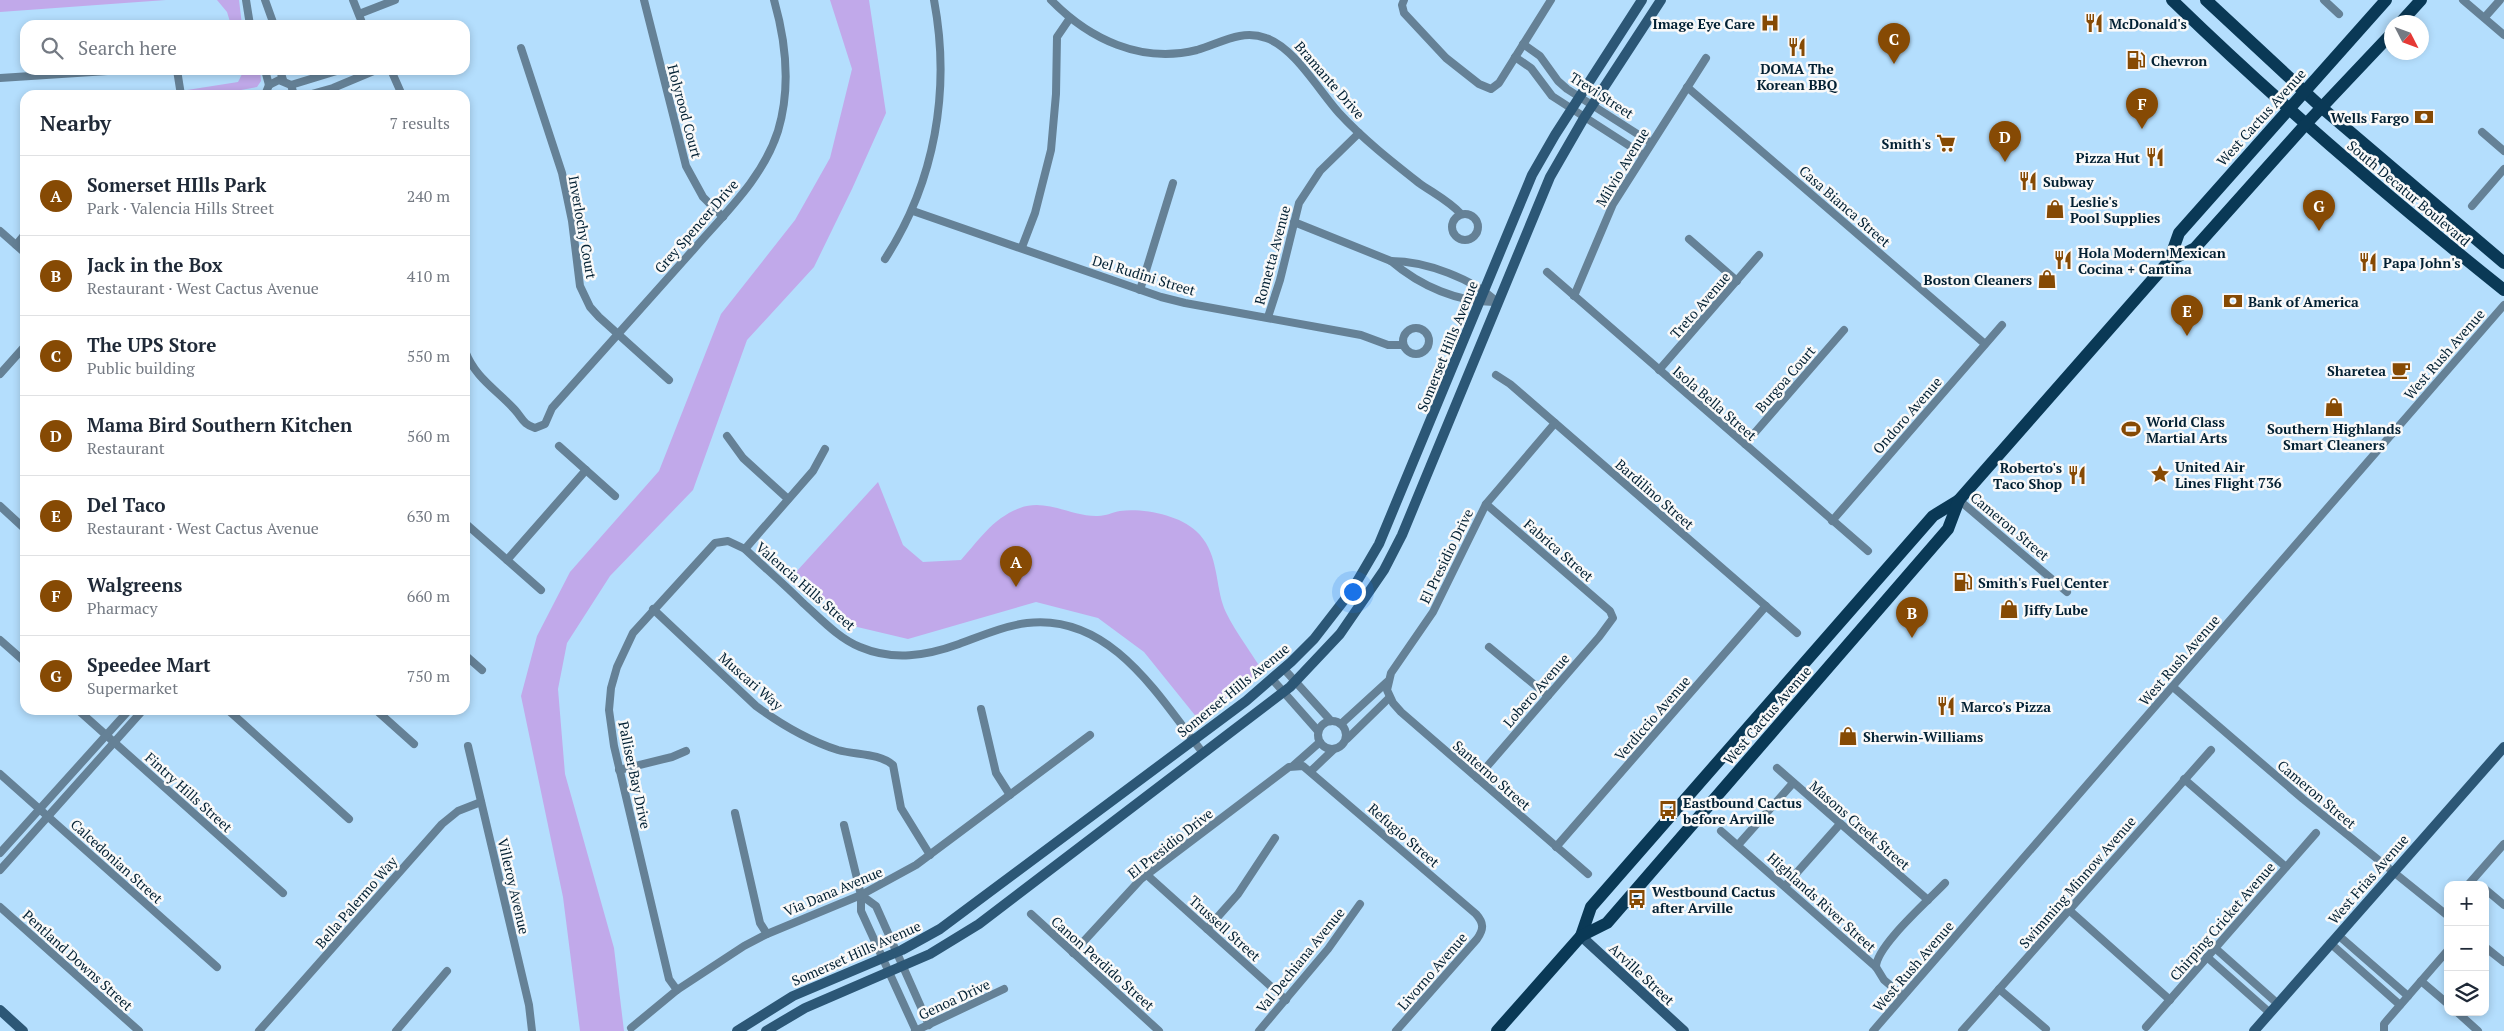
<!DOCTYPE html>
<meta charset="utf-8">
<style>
:root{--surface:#fff;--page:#f2f2f3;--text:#1f2937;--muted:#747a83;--line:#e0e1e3;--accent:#864a04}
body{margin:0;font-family:"PT Serif",serif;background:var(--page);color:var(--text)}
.controls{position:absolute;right:15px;bottom:15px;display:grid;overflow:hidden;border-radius:10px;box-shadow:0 2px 8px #0003}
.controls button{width:45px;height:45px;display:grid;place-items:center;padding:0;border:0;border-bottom:1px solid var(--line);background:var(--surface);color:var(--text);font:25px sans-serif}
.compass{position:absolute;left:2384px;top:15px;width:45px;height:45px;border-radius:50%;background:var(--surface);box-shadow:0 2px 8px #0003;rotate:132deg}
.you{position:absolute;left:1352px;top:591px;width:18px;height:18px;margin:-12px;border:4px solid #fff;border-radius:50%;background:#1a73e8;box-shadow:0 0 0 8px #1a73e833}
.badge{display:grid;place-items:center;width:32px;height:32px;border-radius:50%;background:var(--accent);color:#fff;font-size:16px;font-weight:700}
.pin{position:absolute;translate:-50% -41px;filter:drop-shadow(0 1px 2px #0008)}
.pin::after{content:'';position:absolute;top:26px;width:18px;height:15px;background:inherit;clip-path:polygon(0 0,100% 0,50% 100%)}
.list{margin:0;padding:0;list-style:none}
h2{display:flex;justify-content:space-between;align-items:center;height:65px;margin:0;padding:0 20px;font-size:21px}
h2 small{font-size:16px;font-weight:400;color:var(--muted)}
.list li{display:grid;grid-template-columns:32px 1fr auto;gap:15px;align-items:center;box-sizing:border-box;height:80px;padding:0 20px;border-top:1px solid var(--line)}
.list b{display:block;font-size:19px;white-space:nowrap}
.list p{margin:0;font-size:16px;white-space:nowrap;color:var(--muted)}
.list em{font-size:16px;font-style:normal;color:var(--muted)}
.icon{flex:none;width:28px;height:28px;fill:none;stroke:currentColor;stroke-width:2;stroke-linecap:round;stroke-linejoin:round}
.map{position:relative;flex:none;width:2504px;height:1031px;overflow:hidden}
.search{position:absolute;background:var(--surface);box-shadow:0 2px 8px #0003;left:20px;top:20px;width:450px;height:55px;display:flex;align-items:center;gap:12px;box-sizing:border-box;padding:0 18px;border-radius:15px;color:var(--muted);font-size:19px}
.panel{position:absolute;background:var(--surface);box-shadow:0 2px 8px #0003;left:20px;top:90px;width:450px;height:625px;border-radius:15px}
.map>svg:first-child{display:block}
.green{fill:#c1a9ea}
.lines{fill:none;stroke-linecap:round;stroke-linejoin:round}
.street{stroke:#658196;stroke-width:8}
.secondary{stroke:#2c5776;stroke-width:10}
.primary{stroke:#0a3956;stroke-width:12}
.labels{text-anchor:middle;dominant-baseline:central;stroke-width:5;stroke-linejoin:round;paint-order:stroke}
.poi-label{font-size:14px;font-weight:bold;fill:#022033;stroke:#f9f9f9;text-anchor:start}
.street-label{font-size:14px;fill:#022033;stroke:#f9f9f9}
</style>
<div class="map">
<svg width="2504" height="1031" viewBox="0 0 2504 1031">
<rect width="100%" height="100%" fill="#b4defd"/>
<g class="green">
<polygon points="0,0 166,0 0,12"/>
<polygon points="217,0 239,0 242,25 231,25 227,12"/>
<polygon points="830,0 869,0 886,113 852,189 814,267 747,340 693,490 610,576 567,643 558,689 565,774 614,948 624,1031 580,1031 563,897 521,696 537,636 570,572 659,471 721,314 795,220 830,158 852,69"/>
<polygon points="244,70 260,70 261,81 257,87 214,95 187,95 187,90 238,82"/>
<path d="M878,482l25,63 20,17 38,-2c18,-20 32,-42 59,-52 26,-10 52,9 78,8 8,0 15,-4 22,-5 23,-3 59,4 76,20 22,20 19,49 27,74 5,16 29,49 39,65l-64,49 -54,-67 -46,-34 -62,-16 -128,37 -55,-13 -57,-54z"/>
</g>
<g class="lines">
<g class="street">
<polyline points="246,0 250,25"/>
<polyline points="265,0 274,25"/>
<polyline points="353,0 363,25"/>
<polyline points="644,0 686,166 703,197 723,217"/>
<path d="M1051,0c38,39 90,64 146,50 24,-7 44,-21 69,-12 28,9 53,53 73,75 24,26 52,48 80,70 14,10 30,18 42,31"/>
<polyline points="1404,0 1402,5 1404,13 1446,58 1479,84 1491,89 1499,83 1551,0"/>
<polyline points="2324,0 2339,14"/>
<polyline points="2463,0 2504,35"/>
<polyline points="359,14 395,0"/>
<polyline points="2485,17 2500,0"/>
<polyline points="1523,44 1540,56 1558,81 1567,89 1650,142"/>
<polyline points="521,48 562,173 572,221 580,286 590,307 599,317 669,380"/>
<polyline points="1515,57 1531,68 1552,96 1642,154"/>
<polyline points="177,70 181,95"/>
<polyline points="265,70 269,85"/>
<polyline points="280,70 283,80"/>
<polyline points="391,70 402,95"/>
<polyline points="0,78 123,70"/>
<polyline points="291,85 340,70"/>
<polyline points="1687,87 1985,344"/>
<polyline points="265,95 269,85 279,80 291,85 294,95"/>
<polyline points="308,95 333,88 376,70"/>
<polyline points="2482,132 2504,151"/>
<polyline points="2472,206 2504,169"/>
<polyline points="913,211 1161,297 1185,303 1361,335 1388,345 1403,345"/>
<circle cx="1465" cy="227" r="13"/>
<path d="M1294,222l97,39c29,25 68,42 106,41"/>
<polyline points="0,231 25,253"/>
<polyline points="1689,239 1737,281"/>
<polyline points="16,245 25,234"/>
<polyline points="1022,247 1035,213 1051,150 1056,94 1057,37 1070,18"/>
<path d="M885,259c50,-77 66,-169 49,-259"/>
<path d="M1391,261c35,0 82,18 106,41"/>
<polyline points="1547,272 1868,551"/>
<polyline points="1140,290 1173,183"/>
<polyline points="1574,296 1613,204 1706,58"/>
<polyline points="1268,317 1280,280 1299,203 1320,171 1359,133"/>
<circle cx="1416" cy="341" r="13"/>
<path d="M465,351c11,28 31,38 50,59 8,9 8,14 20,18l10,-4 7,-16c47,-53 94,-105 141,-158 32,-37 70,-72 85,-119 13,-43 8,-89 -4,-131"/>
<polyline points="1659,370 1759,255"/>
<polyline points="0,374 25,346"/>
<polyline points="1496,375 1510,384 1797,633"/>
<polyline points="1555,423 1486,504 1433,612 1391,673 1387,690 1393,703 1401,712 1588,874"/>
<polyline points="727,436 743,458 788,499"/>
<polyline points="1745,444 1844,330"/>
<polyline points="559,446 615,496"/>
<polyline points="1959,500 2067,592"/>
<polyline points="0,506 25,529"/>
<polyline points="1832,521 2002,325"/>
<polyline points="465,523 541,590"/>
<polyline points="745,549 813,471 825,449"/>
<polyline points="507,560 586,470"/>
<path d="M653,609l103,97c26,19 51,34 82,44 18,5 41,3 55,15l8,43 29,47"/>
<polyline points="0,640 25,662"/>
<polyline points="1489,647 1548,696"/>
<polyline points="465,655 482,670"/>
<polyline points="1284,669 1331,721"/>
<polyline points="1272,679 1318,731"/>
<polyline points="2173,687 2303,799 2448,916"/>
<polyline points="981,709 996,773 1010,795"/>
<polyline points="78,710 283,893"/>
<polyline points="228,710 349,819"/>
<polyline points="376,710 414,744"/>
<circle cx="1332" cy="735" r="14"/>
<polyline points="1341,724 1387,682"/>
<polyline points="1347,739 1389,698"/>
<polyline points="468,746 529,1005 532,1031"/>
<polyline points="1294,765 1320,742"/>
<polyline points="1777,768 1928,900"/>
<polyline points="619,770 672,757 686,751"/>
<polyline points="1311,771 1333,750"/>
<polyline points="0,774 217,967"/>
<polyline points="1477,778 1599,637 1613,618 1610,611 1486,504"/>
<polyline points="2184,779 2286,867"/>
<polyline points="735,813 760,923 767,934"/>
<polyline points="844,825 861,895 861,911 916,1031"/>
<polyline points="1721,831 1876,967 1884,980 1903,996"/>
<polyline points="1738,845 1793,783"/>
<polyline points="1556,847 1766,606"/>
<polyline points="0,853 129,710"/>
<polyline points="0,870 143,710"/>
<polyline points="1147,875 1286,1000"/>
<polyline points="2468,885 2504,844"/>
<polyline points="1785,886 1840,824"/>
<polyline points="2485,889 2504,905"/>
<polyline points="861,895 876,906 929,1025"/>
<polyline points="0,907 139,1031"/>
<polyline points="2069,910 2170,1000"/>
<polyline points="1031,914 1159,1031"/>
<polyline points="1207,929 1238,894 1275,838"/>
<polyline points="2338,935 2408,996"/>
<polyline points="2330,943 2400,1005"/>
<polyline points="2485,947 2504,962"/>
<polyline points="2215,948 2278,1004"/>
<path d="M1073,953l68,-74 148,-112 14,-1 173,148c8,9 8,15 1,25l-81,92"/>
<polyline points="2207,957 2270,1013"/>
<path d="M1876,967c0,-21 54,-68 69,-84"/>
<polyline points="2421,981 2448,1004"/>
<polyline points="1999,989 2046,1029"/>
<path d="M677,990l-8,-11 -55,-233 -5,-36 2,-22 6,-21 16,-34 82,-90 13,-2 17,8c19,18 39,35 58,54 17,15 35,35 57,44 33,14 66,9 99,-3 22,-8 45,-18 68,-21 84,-10 132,74 176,130"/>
<polyline points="2457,1012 2478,1031"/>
<polyline points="2146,1027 2316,833"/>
<polyline points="631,1028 677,990 744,946 767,934 861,895 916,865 1090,735"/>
<polyline points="259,1031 442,824 458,811 481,802"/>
<polyline points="396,1031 447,971"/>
<polyline points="915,1031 1004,989"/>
<polyline points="1259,1031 1328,949 1360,904"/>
<polyline points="1873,1031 2504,305"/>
<polyline points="1962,1031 2211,750"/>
<polyline points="2384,1031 2384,1024 2389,1018 2448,950"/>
</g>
<g class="secondary">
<polyline points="1581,936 1684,1031"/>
<polyline points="0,1010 23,1031"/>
<polyline points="737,1031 793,996 902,950 940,929 1246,701 1291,662 1314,639 1352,590 1379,544 1532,175 1555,135 1642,0"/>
<polyline points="766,1031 805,1008 930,954 979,924 1290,687 1340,634 1384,570 1402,535 1550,177 1584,118 1661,0"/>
<polyline points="2254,1031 2504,747"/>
</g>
<g class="primary">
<path d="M2172,0c106,103 217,198 332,290"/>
<polyline points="2206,0 2321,107 2504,263"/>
<polyline points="2401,22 2421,0"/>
<polyline points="2169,261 2179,233 2386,0"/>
<polyline points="1581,936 1591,907 1933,516 1959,500 2169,261 2195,248 2305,125 2392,33"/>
<polyline points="1497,1031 1581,936 1607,923 1948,529 1959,500"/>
</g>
</g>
<defs>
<g id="hospital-bare" transform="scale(1.5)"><path d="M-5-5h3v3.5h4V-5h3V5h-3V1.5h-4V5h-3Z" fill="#864a04" stroke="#f9f9f9" stroke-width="2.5" paint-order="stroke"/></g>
<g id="restaurant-bare" transform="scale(1.5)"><path d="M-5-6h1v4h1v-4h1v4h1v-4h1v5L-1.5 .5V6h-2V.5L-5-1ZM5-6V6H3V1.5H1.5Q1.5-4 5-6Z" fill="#864a04" stroke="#f9f9f9" stroke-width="2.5" paint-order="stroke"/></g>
<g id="fuel-bare" transform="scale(1.5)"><path d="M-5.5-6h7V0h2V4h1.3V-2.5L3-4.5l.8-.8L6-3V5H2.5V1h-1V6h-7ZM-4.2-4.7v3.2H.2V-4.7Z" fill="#864a04" stroke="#f9f9f9" stroke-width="2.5" paint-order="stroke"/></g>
<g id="bank-bare" transform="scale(1.5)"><path d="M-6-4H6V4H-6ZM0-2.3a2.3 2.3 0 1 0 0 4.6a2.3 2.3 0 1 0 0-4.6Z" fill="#864a04" stroke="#f9f9f9" stroke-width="2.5" paint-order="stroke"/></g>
<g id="supermarket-bare" transform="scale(1.5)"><path d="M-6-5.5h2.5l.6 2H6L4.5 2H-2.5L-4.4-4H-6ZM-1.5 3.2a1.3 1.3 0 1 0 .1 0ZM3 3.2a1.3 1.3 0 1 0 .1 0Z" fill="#864a04" stroke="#f9f9f9" stroke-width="2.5" paint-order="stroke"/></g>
<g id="shop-bare" transform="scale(1.5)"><path d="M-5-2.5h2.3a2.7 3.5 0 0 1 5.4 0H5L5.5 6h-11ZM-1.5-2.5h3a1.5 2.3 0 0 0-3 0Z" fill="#864a04" stroke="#f9f9f9" stroke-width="2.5" paint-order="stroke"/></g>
<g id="cafe-bare" transform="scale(1.5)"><path d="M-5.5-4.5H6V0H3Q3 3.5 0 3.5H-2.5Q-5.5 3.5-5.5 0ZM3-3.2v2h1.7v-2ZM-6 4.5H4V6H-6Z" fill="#864a04" stroke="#f9f9f9" stroke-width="2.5" paint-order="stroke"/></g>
<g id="stadium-bare" transform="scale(1.5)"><path d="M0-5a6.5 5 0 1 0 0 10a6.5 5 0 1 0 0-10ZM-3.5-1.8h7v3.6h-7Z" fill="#864a04" stroke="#f9f9f9" stroke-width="2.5" paint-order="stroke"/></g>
<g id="sight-bare" transform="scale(1.5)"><path d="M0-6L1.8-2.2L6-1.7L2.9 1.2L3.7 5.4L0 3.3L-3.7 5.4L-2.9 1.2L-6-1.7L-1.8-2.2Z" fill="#864a04" stroke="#f9f9f9" stroke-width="2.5" paint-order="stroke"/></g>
<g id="bus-bare" transform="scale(1.5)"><path d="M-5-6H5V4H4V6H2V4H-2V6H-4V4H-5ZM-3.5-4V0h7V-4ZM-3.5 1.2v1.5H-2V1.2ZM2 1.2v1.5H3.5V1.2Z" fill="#864a04" stroke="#f9f9f9" stroke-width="2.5" paint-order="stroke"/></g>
</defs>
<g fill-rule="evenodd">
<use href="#hospital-bare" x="1770" y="23"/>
<use href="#restaurant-bare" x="2094" y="23"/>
<use href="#restaurant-bare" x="1797" y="47"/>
<use href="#fuel-bare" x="2136" y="60"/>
<use href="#bank-bare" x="2424" y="117"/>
<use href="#supermarket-bare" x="1946" y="143"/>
<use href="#restaurant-bare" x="2155" y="157"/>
<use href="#restaurant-bare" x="2028" y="181"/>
<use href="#shop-bare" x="2055" y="209"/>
<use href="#restaurant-bare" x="2063" y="260"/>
<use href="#restaurant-bare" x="2368" y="262"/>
<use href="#shop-bare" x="2047" y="279"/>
<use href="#bank-bare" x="2233" y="301"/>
<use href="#cafe-bare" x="2401" y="370"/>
<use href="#shop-bare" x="2334" y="407"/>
<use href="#stadium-bare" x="2131" y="429"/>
<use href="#sight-bare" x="2160" y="474"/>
<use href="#restaurant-bare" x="2077" y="475"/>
<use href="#fuel-bare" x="1963" y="582"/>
<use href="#shop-bare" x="2009" y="609"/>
<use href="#restaurant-bare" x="1946" y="706"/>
<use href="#shop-bare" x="1848" y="736"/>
<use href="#bus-bare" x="1668" y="810"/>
<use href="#bus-bare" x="1637" y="899"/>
</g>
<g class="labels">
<g class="poi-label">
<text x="1755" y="23" text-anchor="end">Image Eye Care</text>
<text x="2109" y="23">McDonald's</text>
<text x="2151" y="60">Chevron</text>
<text x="1797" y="68" text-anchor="middle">DOMA The<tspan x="1797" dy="16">Korean BBQ</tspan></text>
<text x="2409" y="117" text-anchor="end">Wells Fargo</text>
<text x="1931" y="143" text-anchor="end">Smith's</text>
<text x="2140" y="157" text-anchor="end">Pizza Hut</text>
<text x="2043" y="181">Subway</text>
<text x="2070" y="201">Leslie's<tspan x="2070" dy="16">Pool Supplies</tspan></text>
<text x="2078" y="252">Hola Modern Mexican<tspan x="2078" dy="16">Cocina + Cantina</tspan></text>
<text x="2383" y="262">Papa John's</text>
<text x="2032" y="279" text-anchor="end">Boston Cleaners</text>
<text x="2248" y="301">Bank of America</text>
<text x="2386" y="370" text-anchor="end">Sharetea</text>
<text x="2146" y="421">World Class<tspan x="2146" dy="16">Martial Arts</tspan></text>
<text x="2334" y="428" text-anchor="middle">Southern Highlands<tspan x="2334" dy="16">Smart Cleaners</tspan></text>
<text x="2175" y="466">United Air<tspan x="2175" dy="16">Lines Flight 736</tspan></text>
<text x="2062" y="467" text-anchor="end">Roberto's<tspan x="2062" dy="16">Taco Shop</tspan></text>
<text x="1978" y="582">Smith's Fuel Center</text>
<text x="2024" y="609">Jiffy Lube</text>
<text x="1961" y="706">Marco's Pizza</text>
<text x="1863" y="736">Sherwin-Williams</text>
<text x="1683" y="802">Eastbound Cactus<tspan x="1683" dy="16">before Arville</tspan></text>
<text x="1652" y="891">Westbound Cactus<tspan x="1652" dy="16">after Arville</tspan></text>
</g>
<g class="street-label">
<text transform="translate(1330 80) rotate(49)">Bramante Drive</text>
<text transform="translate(1602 95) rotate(33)">Trevi Street</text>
<text transform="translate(685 111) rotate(75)">Holyrood Court</text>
<text transform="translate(2261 117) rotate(-48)">West Cactus Avenue</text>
<text transform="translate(1622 167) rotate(-59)">Milvio Avenue</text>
<text transform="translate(2409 193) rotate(40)">South Decatur Boulevard</text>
<text transform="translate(1845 206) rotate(41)">Casa Bianca Street</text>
<text transform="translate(696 226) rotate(-49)">Grey Spencer Drive</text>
<text transform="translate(583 227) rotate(80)">Inverlochy Court</text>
<text transform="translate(1272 255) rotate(-75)">Rometta Avenue</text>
<text transform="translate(1144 275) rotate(17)">Del Rudini Street</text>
<text transform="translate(1700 305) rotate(-49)">Treto Avenue</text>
<text transform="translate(1447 346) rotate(-68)">Somerset Hills Avenue</text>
<text transform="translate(2444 354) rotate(-49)">West Rush Avenue</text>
<text transform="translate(1785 379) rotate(-49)">Burgoa Court</text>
<text transform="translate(1715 403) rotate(41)">Isola Bella Street</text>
<text transform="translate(1907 415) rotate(-49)">Ondoro Avenue</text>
<text transform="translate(1655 494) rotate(41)">Bardilino Street</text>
<text transform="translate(2010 526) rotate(40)">Cameron Street</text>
<text transform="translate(1559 550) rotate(41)">Fabrica Street</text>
<text transform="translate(1446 556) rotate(-64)">El Presidio Drive</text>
<text transform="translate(806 586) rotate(41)">Valencia Hills Street</text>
<text transform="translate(2179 660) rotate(-49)">West Rush Avenue</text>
<text transform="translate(751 681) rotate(41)">Muscari Way</text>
<text transform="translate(1233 690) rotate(-39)">Somerset Hills Avenue</text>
<text transform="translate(1536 690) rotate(-49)">Lobero Avenue</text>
<text transform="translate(1767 715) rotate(-49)">West Cactus Avenue</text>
<text transform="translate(1652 718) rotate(-49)">Verdiccio Avenue</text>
<text transform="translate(635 775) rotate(78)">Palliser Bay Drive</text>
<text transform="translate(1492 775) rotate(41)">Santerno Street</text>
<text transform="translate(189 792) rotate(42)">Fintry Hills Street</text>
<text transform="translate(2317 794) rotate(40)">Cameron Street</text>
<text transform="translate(1860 825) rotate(41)">Masons Creek Street</text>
<text transform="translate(1404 835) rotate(41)">Refugio Street</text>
<text transform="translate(1170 843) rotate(-38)">El Presidio Drive</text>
<text transform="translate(117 861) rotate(42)">Calcedonian Street</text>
<text transform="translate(2368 879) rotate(-49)">West Frias Avenue</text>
<text transform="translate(2077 882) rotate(-49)">Swimming Minnow Avenue</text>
<text transform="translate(514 886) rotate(77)">Villeroy Avenue</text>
<text transform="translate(833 891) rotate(-23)">Via Dana Avenue</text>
<text transform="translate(356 902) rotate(-49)">Bella Palermo Way</text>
<text transform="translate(1822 902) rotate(42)">Highlands River Street</text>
<text transform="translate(2222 921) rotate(-49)">Chirping Cricket Avenue</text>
<text transform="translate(1225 928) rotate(42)">Trussell Street</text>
<text transform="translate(856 953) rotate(-24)">Somerset Hills Avenue</text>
<text transform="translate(78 960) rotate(42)">Pentland Downs Street</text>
<text transform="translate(1300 960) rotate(-51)">Val Dechiana Avenue</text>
<text transform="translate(1103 963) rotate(42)">Canon Perdido Street</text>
<text transform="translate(1913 966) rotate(-49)">West Rush Avenue</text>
<text transform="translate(1432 971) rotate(-49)">Livorno Avenue</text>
<text transform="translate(1642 974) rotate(43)">Arville Street</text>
<text transform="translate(954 999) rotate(-25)">Genoa Drive</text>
</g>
</g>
</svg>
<div class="controls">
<button>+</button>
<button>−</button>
<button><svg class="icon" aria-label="layers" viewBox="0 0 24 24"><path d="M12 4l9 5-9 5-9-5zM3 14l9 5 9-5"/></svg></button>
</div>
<svg class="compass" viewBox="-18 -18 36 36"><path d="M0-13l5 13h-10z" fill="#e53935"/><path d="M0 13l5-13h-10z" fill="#747a83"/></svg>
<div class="you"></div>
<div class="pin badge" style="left:1016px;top:587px">A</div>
<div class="pin badge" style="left:1912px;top:638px">B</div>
<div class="pin badge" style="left:1894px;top:64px">C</div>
<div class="pin badge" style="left:2005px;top:162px">D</div>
<div class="pin badge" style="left:2187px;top:336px">E</div>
<div class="pin badge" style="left:2142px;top:129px">F</div>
<div class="pin badge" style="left:2319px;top:231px">G</div>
<div class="search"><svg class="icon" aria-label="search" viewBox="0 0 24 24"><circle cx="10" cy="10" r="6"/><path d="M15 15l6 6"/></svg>Search here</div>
<section class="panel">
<h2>Nearby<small>7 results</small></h2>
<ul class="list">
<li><span class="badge">A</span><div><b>Somerset HIlls Park</b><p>Park · Valencia Hills Street</p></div><em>240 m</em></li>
<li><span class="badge">B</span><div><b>Jack in the Box</b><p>Restaurant · West Cactus Avenue</p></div><em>410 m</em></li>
<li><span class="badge">C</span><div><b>The UPS Store</b><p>Public building</p></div><em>550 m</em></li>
<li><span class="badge">D</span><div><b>Mama Bird Southern Kitchen</b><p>Restaurant</p></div><em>560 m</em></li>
<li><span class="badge">E</span><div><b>Del Taco</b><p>Restaurant · West Cactus Avenue</p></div><em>630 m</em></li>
<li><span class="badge">F</span><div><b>Walgreens</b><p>Pharmacy</p></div><em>660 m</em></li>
<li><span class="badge">G</span><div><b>Speedee Mart</b><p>Supermarket</p></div><em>750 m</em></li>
</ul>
</section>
</div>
